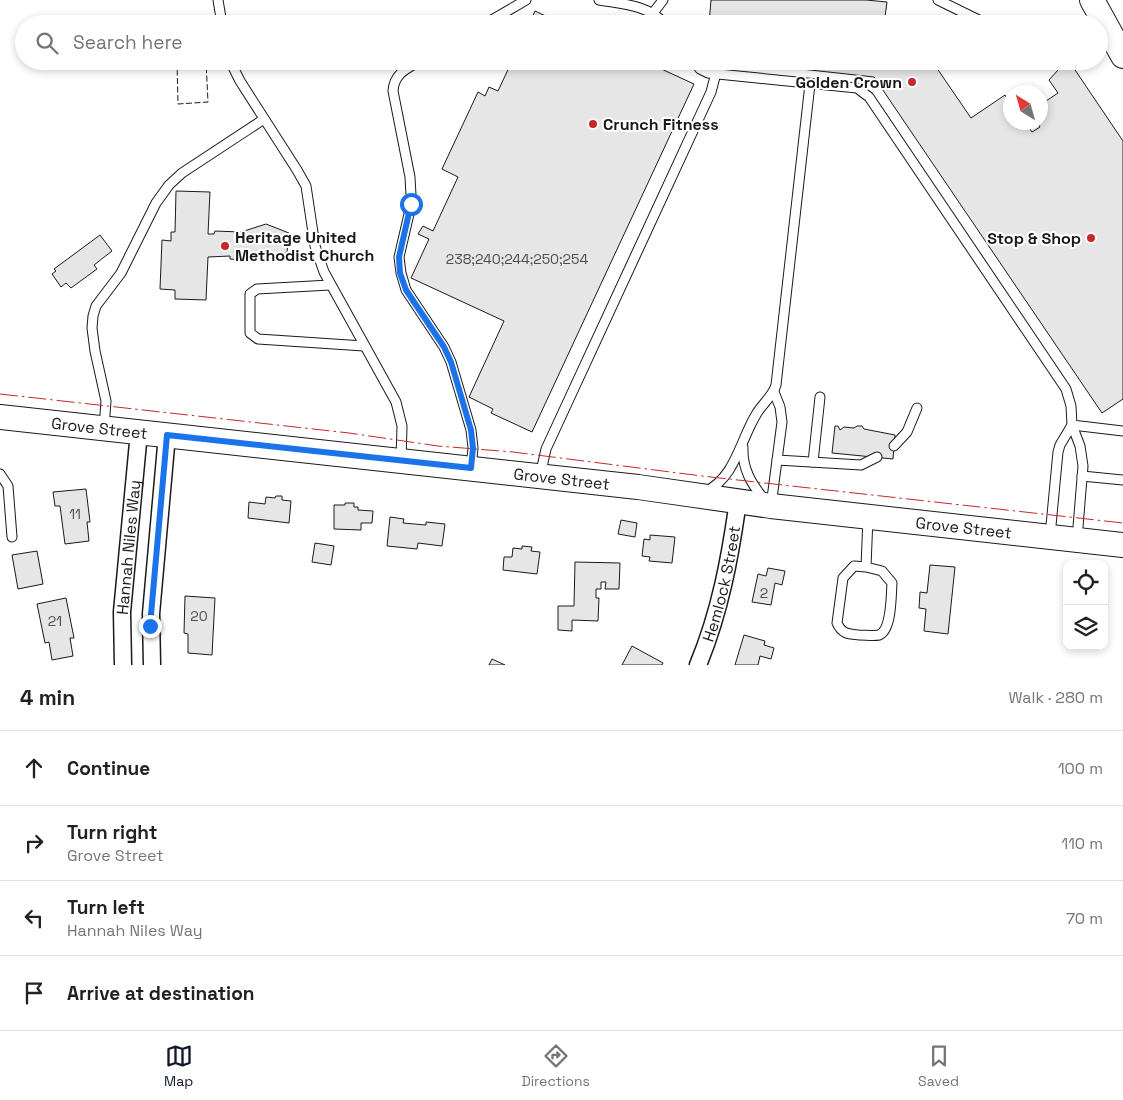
<!DOCTYPE html>
<meta charset="utf-8">
<style>
:root{--surface:#fff;--page:#f2f2f2;--text:#202124;--muted:#757577;--line:#e0e0e0;--accent:#111827}
body{margin:0;font-family:"Space Grotesk",sans-serif;background:var(--page);color:var(--text)}
.controls{position:absolute;right:15px;bottom:15px;display:grid;overflow:hidden;border-radius:10px;box-shadow:0 2px 8px #0003}
.controls button{width:45px;height:45px;display:grid;place-items:center;padding:0;border:0;border-bottom:1px solid var(--line);background:var(--surface);color:var(--text);font:25px sans-serif}
.compass{position:absolute;left:1003px;top:85px;width:45px;height:45px;border-radius:50%;background:var(--surface);box-shadow:0 2px 8px #0003;rotate:323deg}
.stop{position:absolute;width:15px;height:15px;margin:-11px;border:4px solid #1a73e8;border-radius:50%;background:#fff}
.stop.end{background:#1a73e8;border-color:#fff;box-shadow:0 1px 5px #0008}
.list{margin:0;padding:0;list-style:none}
h2{display:flex;justify-content:space-between;align-items:center;height:65px;margin:0;padding:0 20px;font-size:21px}
h2 small{font-size:16px;font-weight:400;color:var(--muted)}
.list li{display:grid;grid-template-columns:32px 1fr auto;gap:15px;align-items:center;box-sizing:border-box;height:75px;padding:0 20px;border-top:1px solid var(--line)}
.list b{display:block;font-size:19px;white-space:nowrap}
.list p{margin:0;font-size:16px;white-space:nowrap;color:var(--muted)}
.list em{font-size:16px;font-style:normal;color:var(--muted)}
.icon{flex:none;width:28px;height:28px;fill:none;stroke:currentColor;stroke-width:2;stroke-linecap:round;stroke-linejoin:round}
.map{position:relative;flex:none;width:1123px;height:665px;overflow:hidden}
.search{position:absolute;background:var(--surface);box-shadow:0 2px 8px #0003;left:15px;right:15px;top:15px;height:55px;display:flex;align-items:center;gap:12px;box-sizing:border-box;padding:0 18px;border-radius:28px;color:var(--muted);font-size:19px}
.sheet{height:365px;background:var(--surface)}
nav{display:flex;justify-content:space-around;align-items:center;box-sizing:border-box;height:70px;border-top:1px solid var(--line);background:var(--surface);font-size:14px;color:var(--muted)}
nav a{display:grid;justify-items:center;gap:2px}
nav .on{color:var(--accent)}
.map>svg:first-child{display:block}
.building{fill:#e6e6e6;stroke:#1a1a1a}
.lines{fill:none;stroke-linecap:round;stroke-linejoin:round}
.lane-casing{stroke:#1a1a1a;stroke-width:11}
.street-casing{stroke:#1a1a1a;stroke-width:19}
.secondary-casing{stroke:#1a1a1a;stroke-width:26}
.lane{stroke:#fff;stroke-width:9}
.street{stroke:#fff;stroke-width:16}
.secondary{stroke:#fff;stroke-width:24}
.fence{stroke:#1a1a1a;stroke-width:1;stroke-dasharray:6 2.5;stroke-linecap:butt}
.power{stroke:#c62828;stroke-width:1;stroke-dasharray:18 4 2.5 4;stroke-linecap:butt}
.route{stroke:#1a73e8;stroke-width:6}
.poi-dot{fill:#c62828;stroke:#fff;stroke-width:2}
.labels{text-anchor:middle;dominant-baseline:central;stroke-width:4;stroke-linejoin:round;paint-order:stroke}
.number-label{font-size:14px;fill:#4d4d4d}
.poi-label{font-size:16px;font-weight:bold;fill:#1a1a1a;stroke:#fff;text-anchor:end}
.street-label{font-size:16px;fill:#1a1a1a;stroke:#fff}
</style>
<div class="map">
<svg width="1123" height="665" viewBox="0 0 1123 665">
<rect width="100%" height="100%" fill="#fff"/>
<g class="building">
<polygon points="711,0 866,0 887,2 884,24 709,24"/>
<polygon points="535,11 563,24 529,24"/>
<polygon points="512,61 644,61 694,84 532,432 491,413 493,409 469,397 504,321 411,278 429,239 418,234 423,226 433,231 458,177 442,169 478,92 485,96 489,87 498,91"/>
<polygon points="728,61 932,61 971,118 1005,95 1010,103 1010,122 1025,122 1032,132 1040,127 1037,122 1040,122 1040,105 1058,93 1049,80 1066,61 1069,61 1123,141 1123,399 1102,413 874,77"/>
<polygon points="176,191 210,192 208,234 214,234 215,231 241,232 266,224 289,233 287,252 268,261 242,251 242,260 230,259 230,256 208,257 206,300 175,299 175,290 160,289 162,240 171,241 171,232 175,232"/>
<polygon points="100,235 112,251 94,265 97,269 71,288 66,283 61,287 52,274 56,271 54,269"/>
<polygon points="835,426 838,426 840,430 844,427 854,428 857,426 862,426 864,429 895,435 893,459 832,453"/>
<polygon points="86,489 90,522 87,522 89,541 65,544 60,506 55,506 53,492"/>
<polygon points="276,496 282,496 282,500 291,501 289,523 248,518 249,502 265,504 266,497 275,498"/>
<polygon points="345,503 354,503 354,507 358,507 358,510 373,511 372,523 361,523 361,530 334,529 334,505 345,505"/>
<polygon points="390,517 404,519 403,523 426,525 426,522 445,524 442,546 418,543 417,549 387,546"/>
<polygon points="621,520 637,523 635,537 618,534"/>
<polygon points="650,535 675,537 672,563 649,561 650,557 642,556 644,539 650,540"/>
<polygon points="315,543 334,546 331,565 312,562"/>
<polygon points="522,546 532,547 531,551 540,552 537,574 503,570 504,557 512,557 513,548 522,549"/>
<polygon points="37,551 43,584 18,589 12,555"/>
<polygon points="575,562 620,563 619,589 605,589 606,582 601,582 601,589 596,589 596,598 599,598 598,621 572,620 572,631 558,630 558,606 574,606"/>
<polygon points="930,565 955,567 948,634 924,631 926,609 919,608 920,592 927,593"/>
<polygon points="768,568 785,571 782,585 775,583 771,605 752,602 758,574 766,576"/>
<polygon points="185,596 215,598 212,655 188,653 188,634 184,633"/>
<polygon points="66,598 74,638 70,638 73,656 52,660 49,642 45,643 37,604"/>
<polygon points="744,635 765,641 764,645 774,648 771,659 760,656 758,665 735,665"/>
<polygon points="632,646 663,663 662,665 622,665"/>
<polygon points="492,659 505,665 489,665"/>
</g>
<g class="lines">
<g class="lane-casing">
<g id="lane">
<polyline points="218,0 222,24"/>
<path d="M599,0c24,4 49,5 66,24"/>
<polyline points="938,0 987,24"/>
<polyline points="653,13 663,0"/>
<polyline points="485,24 526,0"/>
<polyline points="230,61 240,81 297,170 306,186 315,246 324,272 396,402 402,426 401,460"/>
<path d="M420,61c-14,8 -26,13 -27,30l17,86 1,18 -2,19 -10,43 2,16 5,17 38,57 7,15 20,68 2,18 -2,20"/>
<polyline points="694,61 700,69 708,73 857,88 869,97 1066,389 1071,406 1072,425 1123,431"/>
<polyline points="1051,61 1054,64"/>
<polyline points="330,285 257,289 250,294 250,333 258,339 364,346"/>
<polyline points="104,428 106,401 95,351 92,328 93,316 96,306 121,273 156,203 169,185 182,173 264,119"/>
<polyline points="894,446 907,432 917,408"/>
<path d="M743,447c-1,21 8,37 22,53"/>
<polyline points="777,460 861,465 877,457"/>
<polyline points="813,462 820,397"/>
<polyline points="0,474 8,486 12,537"/>
<polyline points="540,476 546,449 711,92 716,73"/>
<polyline points="1082,476 1123,480"/>
<path d="M705,492c31,-15 35,-52 52,-79 6,-10 16,-17 19,-28l34,-301"/>
<polyline points="771,506 782,422 780,407 774,392"/>
<polyline points="1050,536 1058,452 1060,445 1072,425 1080,446 1083,466 1077,539"/>
<path d="M866,567l16,4 10,12c-1,12 0,47 -13,52 -5,1 -13,0 -20,0 -11,-1 -17,-1 -22,-12l6,-45 11,-12 12,1 2,-50"/>
</g>
</g>
<g class="street-casing">
<g id="street">
<path id="s1" d="M123,665l-1,-53 17,-180"/>
<polyline points="152,665 151,614 167,435"/>
<path id="s2" d="M698,665c22,-53 32,-107 40,-164"/>
</g>
</g>
<g class="secondary-casing">
<g id="secondary">
<polyline points="1092,0 1123,56"/>
<path id="s3" d="M0,417l638,70 133,19 352,39"/>
</g>
</g>
<use href="#lane" class="lane"/>
<use href="#street" class="street"/>
<use href="#secondary" class="secondary"/>
<polyline class="fence" points="177,61 178,104 208,102 206,61"/>
<polyline class="power" points="0,394 349,433 438,446 513,452 702,476 1123,523"/>
</g>
<g class="lines">
<polyline class="route" points="150,626 167,435 471,468 473,448 471,430 451,362 444,347 406,290 400,273 399,257 411,204"/>
</g>
<g class="poi-dot">
<circle cx="912" cy="82" r="5"/>
<circle cx="593" cy="124" r="5"/>
<circle cx="1091" cy="238" r="5"/>
<circle cx="225" cy="246" r="5"/>
</g>
<g class="labels">
<g class="number-label">
<text x="517" y="259">238;240;244;250;254</text>
<text x="75" y="514">11</text>
<text x="764" y="593">2</text>
<text x="199" y="616">20</text>
<text x="55" y="621">21</text>
</g>
<g class="poi-label">
<text x="902" y="82">Golden Crown</text>
<text x="603" y="124" text-anchor="start">Crunch Fitness</text>
<text x="235" y="237" text-anchor="start">Heritage United<tspan x="235" dy="18">Methodist Church</tspan></text>
<text x="1081" y="238">Stop &amp; Shop</text>
</g>
<g class="street-label">
<text stroke="none"><textPath href="#s3" startOffset="100">Grove Street</textPath></text>
<text stroke="none"><textPath href="#s3" startOffset="565">Grove Street</textPath></text>
<text stroke="none"><textPath href="#s3" startOffset="970">Grove Street</textPath></text>
<text stroke="none"><textPath href="#s1" startOffset="118">Hannah Niles Way</textPath></text>
<text stroke="none"><textPath href="#s2" startOffset="85">Hemlock Street</textPath></text>
</g>
</g>
</svg>
<div class="controls">
<button><svg class="icon" aria-label="locate" viewBox="0 0 24 24"><circle cx="12" cy="12" r="6"/><path d="M12 2v4M12 18v4M2 12h4M18 12h4"/></svg></button>
<button><svg class="icon" aria-label="layers" viewBox="0 0 24 24"><path d="M12 4l9 5-9 5-9-5zM3 14l9 5 9-5"/></svg></button>
</div>
<svg class="compass" viewBox="-18 -18 36 36"><path d="M0-13l5 13h-10z" fill="#e53935"/><path d="M0 13l5-13h-10z" fill="#757577"/></svg>
<div class="stop" style="left:411px;top:204px"></div>
<div class="stop end" style="left:150px;top:626px"></div>
<div class="search"><svg class="icon" aria-label="search" viewBox="0 0 24 24"><circle cx="10" cy="10" r="6"/><path d="M15 15l6 6"/></svg>Search here</div>
</div>
<section class="sheet">
<h2>4 min<small>Walk · 280 m</small></h2>
<ul class="list">
<li><svg class="icon" aria-label="ahead" viewBox="0 0 24 24"><path d="M12 20V5M6 11l6-6 6 6"/></svg><div><b>Continue</b></div><em>100 m</em></li>
<li><svg class="icon" aria-label="right" viewBox="0 0 24 24"><path d="M7 20v-9h11M14 6l5 5-5 5"/></svg><div><b>Turn right</b><p>Grove Street</p></div><em>110 m</em></li>
<li><svg class="icon" aria-label="left" viewBox="0 0 24 24"><path d="M17 20v-9H6M10 6l-5 5 5 5"/></svg><div><b>Turn left</b><p>Hannah Niles Way</p></div><em>70 m</em></li>
<li><svg class="icon" aria-label="arrive" viewBox="0 0 24 24"><path d="M6 21V4h12l-3 4 3 4H6"/></svg><div><b>Arrive at destination</b></div></li>
</ul>
</section>
<nav>
<a class="on"><svg class="icon" aria-label="map" viewBox="0 0 24 24"><path d="M3 6l6-2 6 2 6-2v14l-6 2-6-2-6 2zM9 4v14M15 6v14"/></svg>Map</a>
<a><svg class="icon" aria-label="directions" viewBox="0 0 24 24"><path d="M12 3l9 9-9 9-9-9zM9 14v-3h6M13 9l2 2-2 2"/></svg>Directions</a>
<a><svg class="icon" aria-label="saved" viewBox="0 0 24 24"><path d="M7 4h10v16l-5-4-5 4z"/></svg>Saved</a>
</nav>
